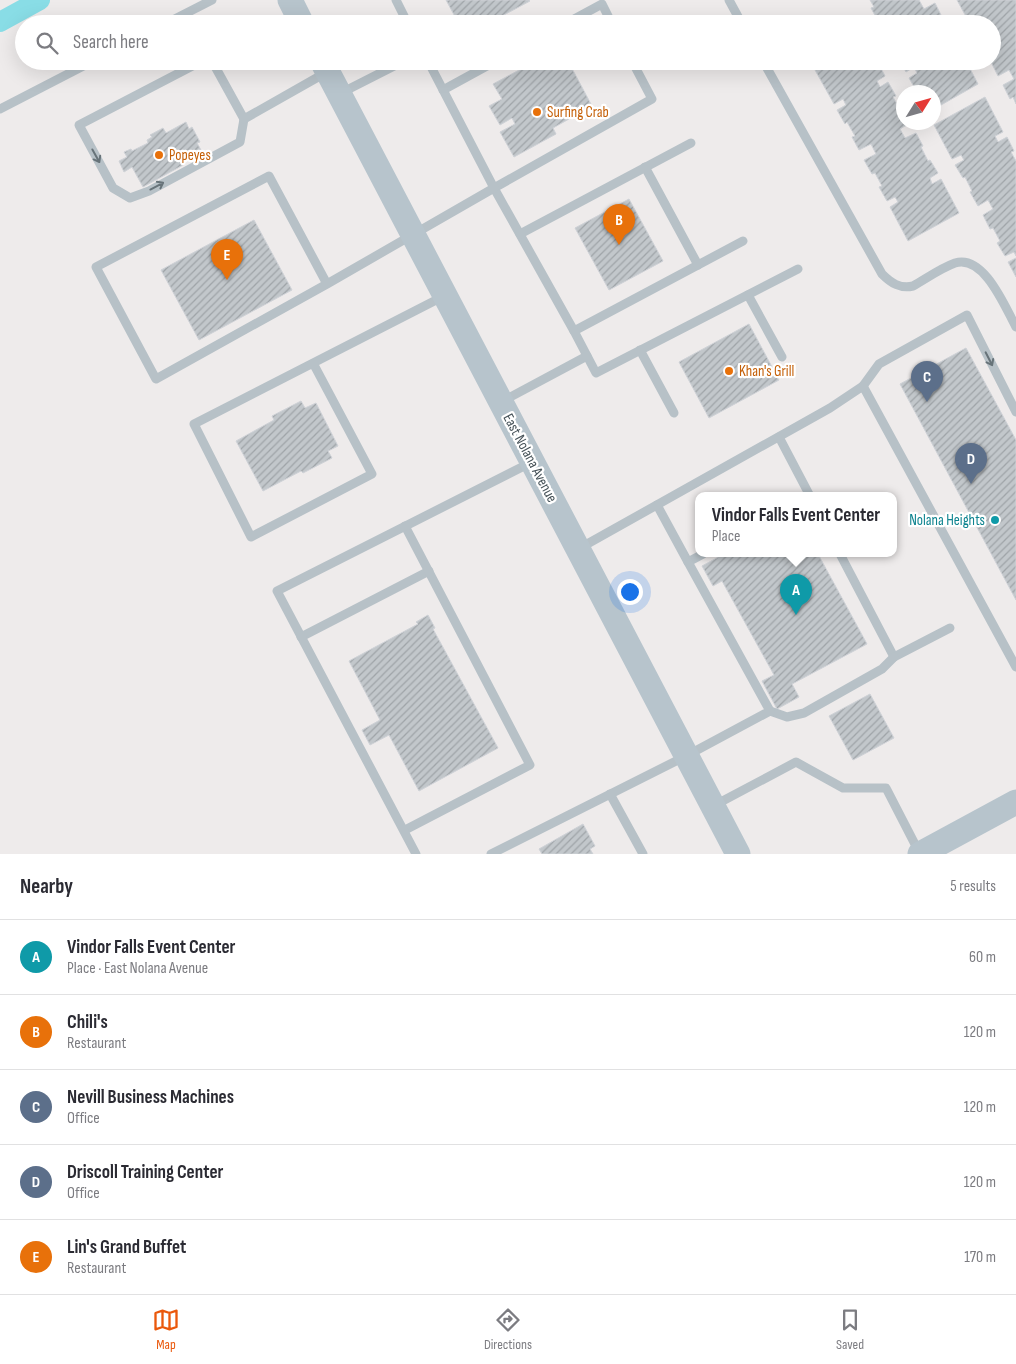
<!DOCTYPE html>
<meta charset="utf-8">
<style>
:root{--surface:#fff;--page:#f2f2f3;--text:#2b2b33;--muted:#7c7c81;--line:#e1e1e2;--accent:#ea580c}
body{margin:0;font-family:"Sofia Sans Condensed",sans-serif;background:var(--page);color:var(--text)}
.compass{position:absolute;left:896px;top:85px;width:45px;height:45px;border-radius:50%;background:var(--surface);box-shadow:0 5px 20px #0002;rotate:53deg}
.you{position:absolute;left:629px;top:591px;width:18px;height:18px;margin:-12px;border:4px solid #fff;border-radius:50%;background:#1a73e8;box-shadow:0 0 0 8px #1a73e833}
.badge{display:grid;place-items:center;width:32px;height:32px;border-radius:50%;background:var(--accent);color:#fff;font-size:16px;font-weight:700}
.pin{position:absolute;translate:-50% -41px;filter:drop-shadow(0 1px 2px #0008)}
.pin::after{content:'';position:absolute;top:26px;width:18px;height:15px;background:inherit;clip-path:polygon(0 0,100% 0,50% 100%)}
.popup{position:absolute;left:695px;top:492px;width:202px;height:65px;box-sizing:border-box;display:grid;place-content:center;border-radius:10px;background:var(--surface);filter:drop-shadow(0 1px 4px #0005);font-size:16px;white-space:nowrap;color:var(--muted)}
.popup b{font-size:19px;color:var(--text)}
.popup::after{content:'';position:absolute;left:50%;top:100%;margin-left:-10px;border:10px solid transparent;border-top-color:var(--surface)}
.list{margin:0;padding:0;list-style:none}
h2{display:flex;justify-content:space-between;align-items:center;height:65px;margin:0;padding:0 20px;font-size:21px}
h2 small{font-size:16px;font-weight:400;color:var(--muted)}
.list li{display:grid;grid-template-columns:32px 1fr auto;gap:15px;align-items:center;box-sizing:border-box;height:75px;padding:0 20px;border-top:1px solid var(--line)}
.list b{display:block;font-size:19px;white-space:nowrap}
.list p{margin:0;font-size:16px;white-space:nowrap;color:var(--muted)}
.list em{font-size:16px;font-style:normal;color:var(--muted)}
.icon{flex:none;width:28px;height:28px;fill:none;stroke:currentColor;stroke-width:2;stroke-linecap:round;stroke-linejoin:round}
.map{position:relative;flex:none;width:1016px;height:854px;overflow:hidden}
.search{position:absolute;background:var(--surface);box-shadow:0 5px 20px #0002;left:15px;right:15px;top:15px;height:55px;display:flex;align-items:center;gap:12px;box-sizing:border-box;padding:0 18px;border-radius:28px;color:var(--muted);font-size:19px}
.sheet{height:440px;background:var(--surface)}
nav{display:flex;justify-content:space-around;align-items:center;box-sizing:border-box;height:70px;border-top:1px solid var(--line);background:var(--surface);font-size:14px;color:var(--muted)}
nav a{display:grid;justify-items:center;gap:2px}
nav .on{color:var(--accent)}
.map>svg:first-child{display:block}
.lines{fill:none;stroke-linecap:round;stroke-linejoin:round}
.canal{stroke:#89dde6;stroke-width:20}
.building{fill:url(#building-hatch);stroke:#cfd2d7}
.service{stroke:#b7c1c7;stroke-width:9}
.secondary{stroke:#b7c4cc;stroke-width:25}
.oneway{stroke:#677379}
.food-dot{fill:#e8710a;stroke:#fff;stroke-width:2}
.culture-dot{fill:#0f9aa8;stroke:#fff;stroke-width:2}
.labels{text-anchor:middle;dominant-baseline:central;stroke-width:4.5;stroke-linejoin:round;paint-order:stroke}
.food-label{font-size:15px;fill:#c56008;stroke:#fff;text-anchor:start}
.street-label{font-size:15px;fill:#455157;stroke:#fff}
.culture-label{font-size:15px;fill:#0d838f;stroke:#fff;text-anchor:end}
</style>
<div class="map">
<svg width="1016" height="854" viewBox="0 0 1016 854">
<defs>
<pattern id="building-hatch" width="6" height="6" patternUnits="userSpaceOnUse" patternTransform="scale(1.25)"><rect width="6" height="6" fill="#c2c7cb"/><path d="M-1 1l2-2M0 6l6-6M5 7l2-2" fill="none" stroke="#9fa4a8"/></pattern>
</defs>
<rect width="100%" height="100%" fill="#eeebeb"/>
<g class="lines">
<polyline class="canal" points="0,22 40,0"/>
</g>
<g class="building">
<polygon points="446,0 529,0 530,1 487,24 459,24"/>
<polygon points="870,0 919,0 924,9 935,3 942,17 939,18 943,24 894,24 890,15 878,21 871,8 874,7"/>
<polygon points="957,0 1016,0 1016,104 1013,97 1010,99 1003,85 1014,79 1009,70 998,76 991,62 993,61 992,24 970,24"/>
<polygon points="536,61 568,61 592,106 553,128 556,134 514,157 500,132 515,124 512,118 500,125 489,106 502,99 493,84"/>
<polygon points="831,61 877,61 885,76 877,81 880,87 888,82 896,96 893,97 901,111 904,110 904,122 910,123 900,129 905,138 916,133 923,146 921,147 928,161 930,160 938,173 930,178 932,184 941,179 959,213 908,241 890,207 898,202 895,197 887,201 879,187 882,186 875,173 872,174 864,160 876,154 871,144 859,150 852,137 855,136 847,122 845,124 837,110 846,105 843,99 834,104 815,70"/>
<polygon points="900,61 966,61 978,84 934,109 934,92 917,92 909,78 917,73 914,67 906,72"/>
<polygon points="985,97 1003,132 995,136 998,142 1007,137 1014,151 1011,152 1016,161 1016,256 1014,252 1005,256 997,243 1000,241 993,228 990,229 983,215 993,209 988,200 978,206 970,192 972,191 965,177 963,178 955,165 964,160 961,155 952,159 934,125"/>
<polygon points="186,122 189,129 192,127 200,142 197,143 201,150 183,160 185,164 143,187 132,167 124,172 119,161 127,157 124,152 131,149 132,151 148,143 147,140 152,137 150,135 163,128 166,133"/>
<polygon points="629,199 663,261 609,290 575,228"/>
<polygon points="254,220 292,290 199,340 161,270"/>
<polygon points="1016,258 1016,277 1008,262"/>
<polygon points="749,324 779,380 709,418 679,362"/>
<polygon points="966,348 1016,440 1016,600 900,384"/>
<polygon points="301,401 305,408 316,403 338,446 328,451 332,458 303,473 301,471 263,491 236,441 274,420 272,416"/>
<polygon points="724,554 818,554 867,644 792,684 799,697 777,709 762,681 774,675 722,581 713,586 702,566"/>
<polygon points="428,615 435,628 433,629 498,748 419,791 389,735 370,745 362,730 380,720 349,661 418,624 416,622"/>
<polygon points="870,694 894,738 853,760 829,716"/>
<polygon points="583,824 595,846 590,849 593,854 542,854 539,849"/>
</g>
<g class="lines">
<g class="service">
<polyline points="396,0 408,24"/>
<polyline points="729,0 742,24"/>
<polyline points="165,24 212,0"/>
<polyline points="565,24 602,4 612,24"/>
<polyline points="202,61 79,125 113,188 130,198 149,191 240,142 244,119"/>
<polyline points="212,61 244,119 327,72"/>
<polyline points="632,61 652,99 494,188 574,331 743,241"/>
<path d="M763,61l119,213c9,9 18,15 31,12 14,-8 28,-18 42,-23 29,-9 50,44 61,64"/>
<polyline points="443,90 496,61"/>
<polyline points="341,93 404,61"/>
<polyline points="0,109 93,61"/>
<polyline points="645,167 698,265"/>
<polyline points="520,234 691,143"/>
<polyline points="327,284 156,379 96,267 269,176 327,284 494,188 428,61"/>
<polyline points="748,295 782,357"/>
<polyline points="574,331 596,373 798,269"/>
<polyline points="640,350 674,413"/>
<polyline points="313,363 372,474 251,537 194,424 444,296"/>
<polyline points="863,386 879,364 967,315 1016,412"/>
<polyline points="501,402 587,356"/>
<polyline points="779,437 810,496"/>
<polyline points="657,505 688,562 703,554"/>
<polyline points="580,548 830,408 863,386 1016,667"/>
<polyline points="840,554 894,657 950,628"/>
<polyline points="301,637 429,571"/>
<polyline points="770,711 787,717 804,713 882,669 894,657"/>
<polyline points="610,794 643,854"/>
<polyline points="715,805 796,762 843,788 886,788 919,852"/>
<polyline points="405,830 530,765 405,526"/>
<polyline points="416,854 277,591 532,462"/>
<polyline points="491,854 686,756 770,711 688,562"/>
</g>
<g class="secondary">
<polyline points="290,0 302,24"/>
<polyline points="322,61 738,854"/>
<polyline points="920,854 1016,802"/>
</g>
</g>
<defs><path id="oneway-shaft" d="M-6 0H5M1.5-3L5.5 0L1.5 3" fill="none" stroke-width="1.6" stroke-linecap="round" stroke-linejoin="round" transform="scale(1.25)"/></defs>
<g class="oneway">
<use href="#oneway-shaft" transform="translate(96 156) rotate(61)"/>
<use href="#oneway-shaft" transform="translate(157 186) rotate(-28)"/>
<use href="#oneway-shaft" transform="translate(989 359) rotate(63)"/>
</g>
<g class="food-dot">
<circle cx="537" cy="112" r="5"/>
<circle cx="159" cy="155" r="5"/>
<circle cx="729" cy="371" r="5"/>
</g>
<circle class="culture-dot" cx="995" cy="520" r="5"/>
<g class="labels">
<g class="food-label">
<text x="547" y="112">Surfing Crab</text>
<text x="169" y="155">Popeyes</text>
<text x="739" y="371">Khan's Grill</text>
</g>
<g class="street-label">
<text transform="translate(530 458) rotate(62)">East Nolana Avenue</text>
</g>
<g class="culture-label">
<text x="985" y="520">Nolana Heights</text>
</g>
</g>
</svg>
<svg class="compass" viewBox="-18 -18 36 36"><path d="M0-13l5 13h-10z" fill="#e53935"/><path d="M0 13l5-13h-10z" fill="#7c7c81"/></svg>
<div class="you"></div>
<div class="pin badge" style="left:796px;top:615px;background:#0f9aa8">A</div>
<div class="popup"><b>Vindor Falls Event Center</b>Place</div>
<div class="pin badge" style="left:619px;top:245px;background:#e8710a">B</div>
<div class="pin badge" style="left:927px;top:402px;background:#5c6f8a">C</div>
<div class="pin badge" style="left:971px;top:484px;background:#5c6f8a">D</div>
<div class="pin badge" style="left:227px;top:280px;background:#e8710a">E</div>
<div class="search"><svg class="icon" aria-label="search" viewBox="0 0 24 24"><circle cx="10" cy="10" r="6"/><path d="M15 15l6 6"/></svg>Search here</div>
</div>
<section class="sheet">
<h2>Nearby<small>5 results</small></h2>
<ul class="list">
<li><span class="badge" style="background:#0f9aa8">A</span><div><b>Vindor Falls Event Center</b><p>Place · East Nolana Avenue</p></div><em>60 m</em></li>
<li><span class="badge" style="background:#e8710a">B</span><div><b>Chili's</b><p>Restaurant</p></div><em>120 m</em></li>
<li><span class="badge" style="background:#5c6f8a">C</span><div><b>Nevill Business Machines</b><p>Office</p></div><em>120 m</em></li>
<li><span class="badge" style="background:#5c6f8a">D</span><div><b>Driscoll Training Center</b><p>Office</p></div><em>120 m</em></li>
<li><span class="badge" style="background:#e8710a">E</span><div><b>Lin's Grand Buffet</b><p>Restaurant</p></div><em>170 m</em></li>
</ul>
</section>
<nav>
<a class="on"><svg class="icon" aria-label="map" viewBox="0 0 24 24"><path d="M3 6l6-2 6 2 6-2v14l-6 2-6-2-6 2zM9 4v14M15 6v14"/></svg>Map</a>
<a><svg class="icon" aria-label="directions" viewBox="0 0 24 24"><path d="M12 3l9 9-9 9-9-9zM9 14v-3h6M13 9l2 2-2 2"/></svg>Directions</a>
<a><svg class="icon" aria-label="saved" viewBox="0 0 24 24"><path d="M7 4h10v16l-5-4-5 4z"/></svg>Saved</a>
</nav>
